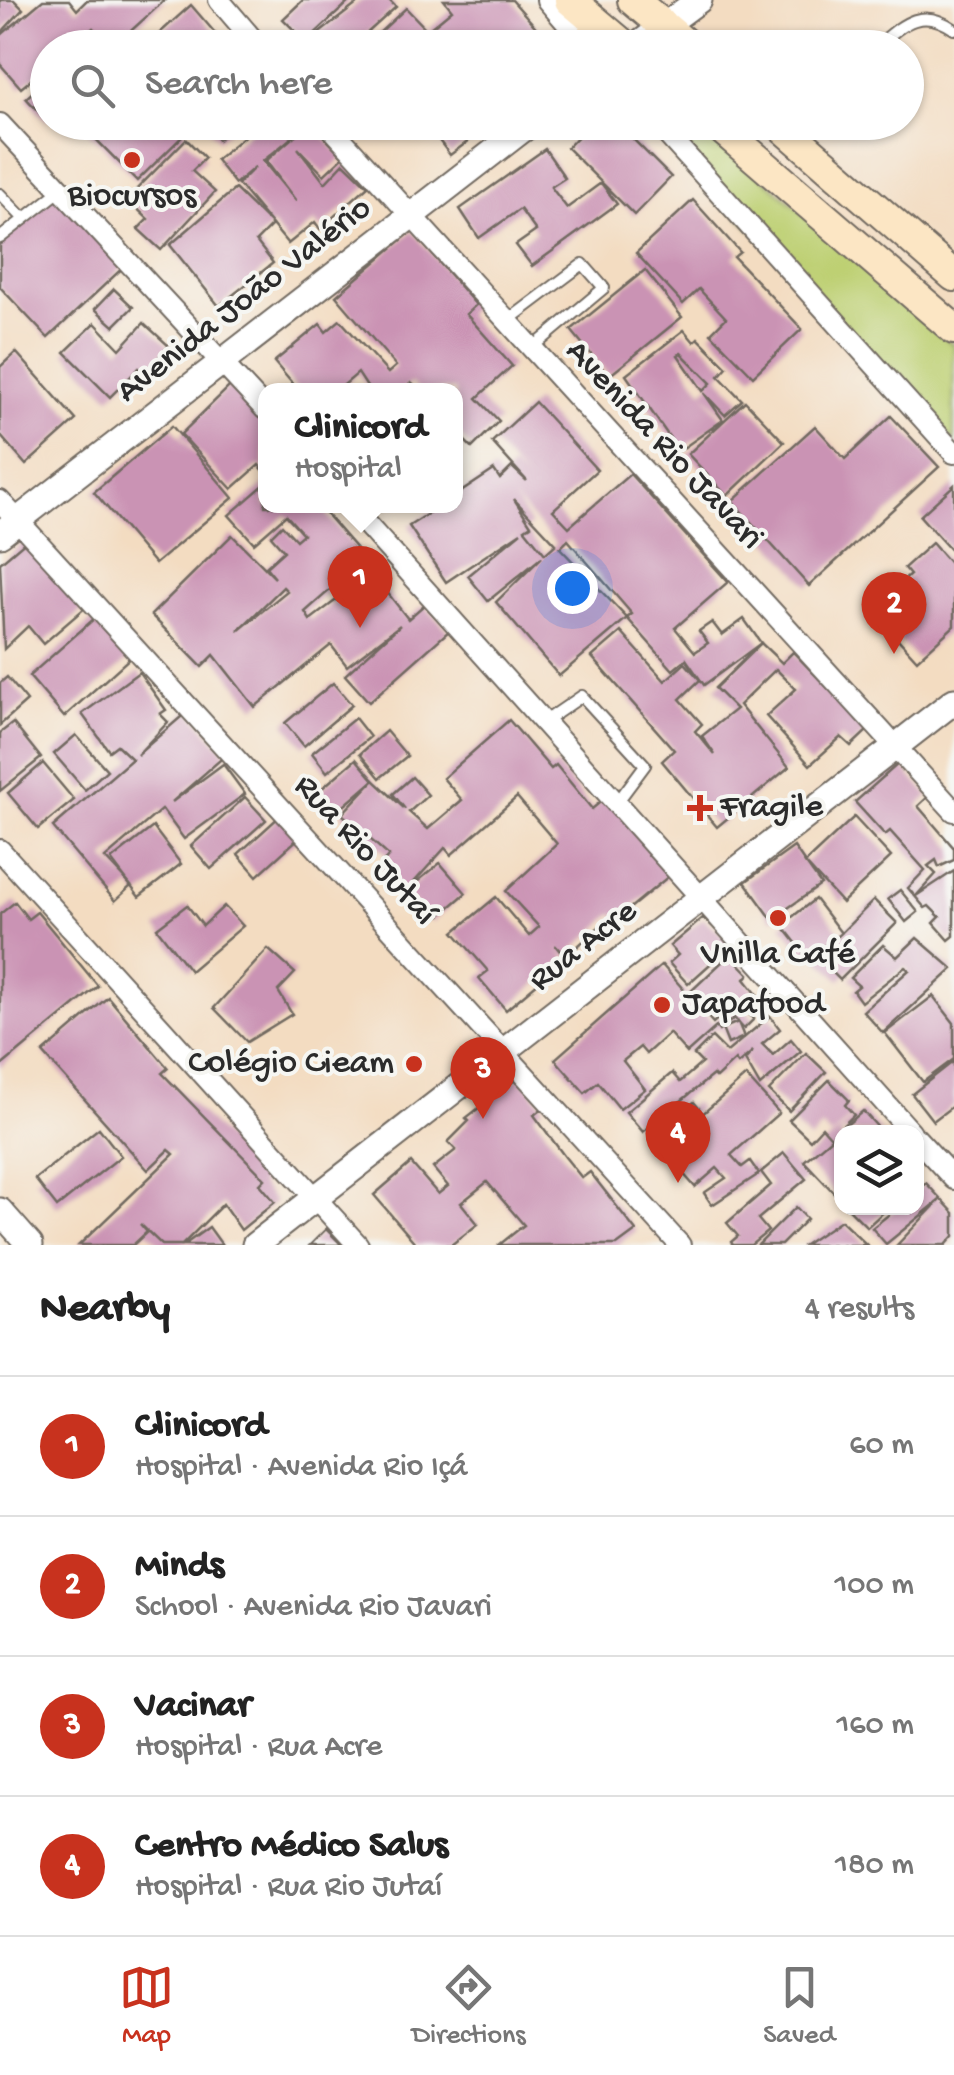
<!DOCTYPE html>
<meta charset="utf-8">
<style>
:root{--surface:#fff;--page:#f6f6f6;--text:#222;--muted:#767676;--line:#e0e0e0;--accent:#c8321e}
body{margin:0;font-family:"Gochi Hand",sans-serif;background:var(--page);color:var(--text)}
.controls{position:absolute;right:30px;bottom:30px;display:grid;overflow:hidden;border-radius:20px;box-shadow:0 2px 8px #0004}
.controls button{width:90px;height:90px;display:grid;place-items:center;padding:0;border:0;border-bottom:2px solid var(--line);background:var(--surface);color:var(--text);font:50px sans-serif}
.you{position:absolute;left:572px;top:588px;width:35px;height:35px;margin:-25px;border:8px solid #fff;border-radius:50%;background:#1a73e8;box-shadow:0 0 0 15px #1a73e833}
.badge{display:grid;place-items:center;width:65px;height:65px;border-radius:50%;background:var(--accent);color:#fff;font-size:32px;font-weight:700}
.pin{position:absolute;translate:-50% -82px;filter:drop-shadow(0 2px 5px #0008)}
.pin::after{content:'';position:absolute;top:52px;width:35px;height:30px;background:inherit;clip-path:polygon(0 0,100% 0,50% 100%)}
.popup{position:absolute;left:258px;top:383px;width:205px;height:130px;box-sizing:border-box;display:grid;place-content:center;border-radius:20px;background:var(--surface);filter:drop-shadow(0 2px 8px #0005);font-size:32px;white-space:nowrap;color:var(--muted)}
.popup b{font-size:38px;color:var(--text)}
.popup::after{content:'';position:absolute;left:50%;top:100%;margin-left:-20px;border:20px solid transparent;border-top-color:var(--surface)}
.list{margin:0;padding:0;list-style:none}
h2{display:flex;justify-content:space-between;align-items:center;height:130px;margin:0;padding:0 40px;font-size:42px}
h2 small{font-size:32px;font-weight:400;color:var(--muted)}
.list li{display:grid;grid-template-columns:65px 1fr auto;gap:30px;align-items:center;box-sizing:border-box;height:140px;padding:0 40px;border-top:2px solid var(--line)}
.list b{display:block;font-size:38px;white-space:nowrap}
.list p{margin:0;font-size:32px;white-space:nowrap;color:var(--muted)}
.list em{font-size:32px;font-style:normal;color:var(--muted)}
.icon{flex:none;width:55px;height:55px;fill:none;stroke:currentColor;stroke-width:2;stroke-linecap:round;stroke-linejoin:round}
.map{position:relative;flex:none;width:954px;height:1245px;overflow:hidden}
.search{position:absolute;background:var(--surface);box-shadow:0 2px 8px #0004;left:30px;right:30px;top:30px;height:110px;display:flex;align-items:center;gap:25px;box-sizing:border-box;padding:0 35px;border-radius:55px;color:var(--muted);font-size:38px}
.sheet{height:690px;background:var(--surface)}
nav{display:flex;justify-content:space-around;align-items:center;box-sizing:border-box;height:140px;border-top:2px solid var(--line);background:var(--surface);font-size:28px;color:var(--muted)}
nav a{display:grid;justify-items:center;gap:5px}
nav .on{color:var(--accent)}
.map>svg:first-child{display:block}
.green{fill:#bed073;stroke:#747e4f;stroke-width:2.5}
.building{fill:#ca93b4;fill-rule:evenodd}
.lines{fill:none;stroke-linecap:round;stroke-linejoin:round}
.service-casing{stroke:#716960;stroke-width:14}
.minor-casing{stroke:#716960;stroke-width:24}
.tertiary-casing{stroke:#716960;stroke-width:29}
.secondary-casing{stroke:#716960;stroke-width:34}
.service{stroke:#fff;stroke-width:10}
.minor{stroke:#fff;stroke-width:20}
.tertiary{stroke:#fff;stroke-width:25}
.secondary{stroke:#fce6c4;stroke-width:30}
.poi-dot{fill:#c8321e;stroke:#f6f6f2;stroke-width:4}
.labels{text-anchor:middle;dominant-baseline:central;stroke-width:8;stroke-linejoin:round;paint-order:stroke}
.poi-label{font-size:35px;fill:#2b2b2b;stroke:#f6f6f2}
.street-label{font-size:35px;fill:#2b2b2b;stroke:#f6f6f2}
</style>
<div class="map">
<svg width="954" height="1245" viewBox="0 0 954 1245">
<rect width="100%" height="100%" fill="#f6f6f2"/>
<filter id="ink" filterUnits="userSpaceOnUse"><feTurbulence type="fractalNoise" baseFrequency=".01" numOctaves="2"/><feDisplacementMap in="SourceGraphic" scale="20" xChannelSelector="R" yChannelSelector="G"/><feConvolveMatrix kernelMatrix="1 2 1 2 8 2 1 2 1" color-interpolation-filters="sRGB"/></filter>
<filter id="wash" filterUnits="userSpaceOnUse"><feTurbulence type="fractalNoise" baseFrequency=".0048" numOctaves="4" result="noise"/><feDisplacementMap in="SourceGraphic" scale="40" xChannelSelector="R" yChannelSelector="G"/><feGaussianBlur stdDeviation="2.25" result="paint"/><feColorMatrix in="noise" values="0 0 0 0 0 0 0 0 0 0 0 0 0 0 0 0 0 1.4 0 .05"/><feComposite in="paint" operator="in"/></filter>
<g filter="url(#wash)">
<rect width="100%" height="100%" fill="#f3dcc1"/>
<polygon class="green" points="651,123 701,123 954,345 954,443"/>
<g id="blocks">
<g class="building">
<polygon points="0,0 14,0 23,9 0,34"/>
<polygon points="43,0 69,0 77,10 87,0 165,0 112,48 93,28 69,48 48,48 48,66 21,88 0,64 0,36"/>
<polygon points="303,0 351,0 306,42 283,19"/>
<polygon points="362,0 389,0 396,7 355,44 358,48 326,48 317,35"/>
<polygon points="444,0 512,0 554,48 445,48 429,29 452,10"/>
<polygon points="191,5 228,48 143,48"/>
<polygon points="406,8 427,30 409,48 363,48"/>
<polygon points="48,79 48,122 26,98"/>
<polygon points="79,122 178,122 187,132 137,181"/>
<polygon points="203,122 238,122 218,140"/>
<path d="M261,122h49l33,35 -19,18 -26,-27 27,35 19,-20 24,23 -48,43 -5,-7 -27,22 -50,-60 17,-17 -20,17 -19,-24zM301,130l-35,31 30,40 -33,-40z"/>
<polygon points="425,122 494,122 450,155"/>
<polygon points="592,122 616,122 671,177 634,215 567,148"/>
<polygon points="186,139 205,158 192,171 215,192 161,250 138,229 148,219 127,199"/>
<polygon points="545,149 565,178 551,187 567,208 601,183 617,204 532,266 516,245 536,231 520,209 479,238 460,209"/>
<polygon points="57,188 128,263 48,338 0,287 0,242"/>
<polygon points="235,189 272,225 256,241 273,263 219,306 170,245"/>
<polygon points="693,200 740,252 734,257 802,329 753,376 711,333 726,318 699,289 683,304 636,253"/>
<polygon points="412,231 476,305 466,314 512,366 477,398 499,421 472,448 455,431 455,390 419,390 411,383 403,390 369,390 358,373 338,390 298,390 274,362 320,324 326,332 340,320 388,373 396,366 336,296"/>
<polygon points="645,270 682,317 609,376 571,330"/>
<polygon points="114,289 133,307 114,326 95,309"/>
<polygon points="95,323 120,349 144,323 169,346 144,373 139,368 110,397 65,352"/>
<path d="M684,330l10,12 4,-4 29,29 -8,9 23,24 -17,15 -21,-22 19,27 -44,31 -53,-76zM681,353l30,30 -8,8 -25,-36z"/>
<polygon points="16,352 76,420 26,465 0,435 0,367"/>
<polygon points="231,385 265,423 265,472 259,465 232,489 181,434"/>
<polygon points="745,401 784,442 727,496 688,454"/>
<path d="M535,402l62,68 -44,40 16,17 61,-53 98,108 -53,46 20,24 13,-9 -9,-12 13,-9 10,13 22,-16 17,24 -57,42 -18,-26 -13,11 -46,-52 -68,58 -63,-74 46,-45 -54,44 -20,-25 53,-44 -75,50 -37,-56 31,-20h15v-10l39,-26 6,9 12,-12 15,14 -35,-39zM514,499l42,45 -11,10 -20,-25 6,-4zM568,540l64,74 -5,4 -67,-70z"/>
<polygon points="891,416 939,467 809,586 732,501 815,426 845,459"/>
<polygon points="172,426 233,498 155,564 94,492"/>
<path d="M265,484v22h70l-9,8 39,45 -60,53 5,8 62,-47 36,46 16,-14 25,26 -80,71 -24,-27 55,-50 -53,41 -16,-21 -76,62 -41,-52 -12,12 -51,-52 81,-80 43,43 -9,-11 18,-16 -13,-15 11,-11 14,15 7,-6 -17,-19 -32,28 -25,-28zM283,587l4,4 -49,40z"/>
<polygon points="954,485 954,554 920,516"/>
<polygon points="34,534 93,601 43,644 28,626 4,649 0,563"/>
<polygon points="932,543 954,568 954,626 917,660 871,609 910,575 904,568"/>
<polygon points="96,617 131,657 64,717 29,676"/>
<polygon points="621,632 665,681 685,663 700,680 680,699 702,724 695,731 715,755 702,736 736,709 715,688 761,643 782,663 793,652 868,730 851,746 841,737 810,765 766,716 796,689 776,669 739,705 789,767 717,827 662,761 674,750 592,657"/>
<polygon points="139,672 166,710 160,714 168,722 137,755 189,710 227,754 172,802 223,764 245,794 184,839 162,809 105,858 131,886 115,901 53,827 132,759 117,745 109,751 82,714"/>
<polygon points="7,677 27,701 0,725 0,683"/>
<polygon points="333,683 352,705 304,746 285,723"/>
<polygon points="355,718 370,737 327,772 312,753"/>
<polygon points="509,720 551,769 556,765 592,809 610,794 675,871 618,918 614,913 566,957 555,945 566,959 506,1010 479,978 488,971 454,932 496,897 529,936 539,927 506,891 557,844 517,797 451,855 445,848 406,891 440,863 466,893 432,922 379,867 389,856 342,814 374,780 405,809 393,794 412,777 428,795 409,812 428,829 462,800 443,778"/>
<polygon points="13,723 41,758 0,791 0,733"/>
<polygon points="386,731 407,756 380,778 360,754"/>
<polygon points="76,735 107,770 85,790 54,754"/>
<polygon points="356,759 374,780 338,811 320,790"/>
<polygon points="43,763 74,800 38,829 8,793"/>
<polygon points="899,763 929,796 918,806 954,848 954,860 939,867 936,860 928,866 936,874 916,896 954,871 954,936 949,940 934,923 940,917 929,906 925,908 908,888 925,870 890,831 885,835 855,802"/>
<polygon points="245,797 266,820 211,869 191,846"/>
<polygon points="281,815 301,836 257,876 238,854"/>
<polygon points="854,817 891,857 842,903 806,864 821,885 772,919 745,882 794,847 805,863"/>
<polygon points="153,827 181,864 139,897 111,860"/>
<polygon points="900,890 918,912 906,922 888,899"/>
<polygon points="815,899 841,933 808,958 782,925"/>
<polygon points="874,900 897,923 840,980 817,957"/>
<polygon points="15,902 28,919 37,912 98,986 0,1067 0,914"/>
<polygon points="187,905 203,926 224,906 243,926 190,971 157,928"/>
<polygon points="703,918 735,946 729,953 749,974 745,979 760,998 745,1010 754,1019 744,1029 734,1018 719,1031 716,1027 687,1053 669,1033 646,1054 640,1047 623,1061 645,1089 620,1109 598,1082 585,1093 555,1059 662,965 713,1023 730,1008 723,999 708,1013 689,993 723,961 718,957 688,984 669,963 678,955 670,946"/>
<polygon points="917,938 953,969 883,1033 863,1011 909,970 905,967 861,1002 853,991 859,986 850,978 883,945 897,957"/>
<polygon points="268,949 295,973 278,991 292,1014 247,1042 214,1008"/>
<polygon points="933,996 954,1023 954,1059 923,1082 885,1033"/>
<polygon points="108,997 168,1068 162,1073 265,1179 260,1184 275,1202 241,1230 223,1204 182,1245 162,1245 140,1224 147,1232 133,1245 79,1245 174,1154 169,1150 148,1170 43,1053"/>
<polygon points="770,1016 780,1029 762,1044 773,1055 791,1039 801,1051 760,1086 745,1060 753,1051 738,1064 735,1060 716,1078 713,1075 643,1132 626,1112 672,1073 680,1082 702,1063 694,1055 712,1037 727,1052"/>
<polygon points="738,1022 744,1037 728,1044 722,1029"/>
<polygon points="806,1053 826,1072 789,1111 769,1091"/>
<polygon points="954,1061 954,1105 933,1121 912,1094"/>
<polygon points="520,1076 544,1107 534,1115 565,1157 582,1178 590,1172 636,1231 617,1245 499,1245 524,1225 487,1182 461,1203 478,1224 451,1245 417,1245 374,1195 411,1163 438,1194 448,1186 433,1168 456,1150 448,1142 469,1121 466,1118"/>
<polygon points="746,1076 779,1113 731,1155 742,1167 750,1161 759,1174 712,1205 704,1193 726,1178 717,1168 695,1187 662,1149"/>
<polygon points="829,1080 849,1100 845,1105 854,1115 831,1137 822,1127 810,1140 789,1120"/>
<polygon points="694,1102 699,1108 680,1125 674,1119"/>
<polygon points="863,1111 882,1132 841,1132 841,1200 804,1161"/>
<polygon points="99,1128 121,1156 57,1207 35,1179"/>
<polygon points="784,1153 806,1179 758,1219 768,1231 751,1245 733,1245 731,1242 738,1236 727,1223 771,1185 761,1172"/>
<polygon points="926,1183 954,1213 954,1236 946,1245 897,1245 940,1200 886,1244 872,1228 897,1208 916,1208 916,1191"/>
<polygon points="796,1207 807,1219 781,1245 758,1245"/>
<polygon points="848,1208 888,1208 867,1227"/>
<polygon points="841,1220 867,1245 804,1245"/>
<polygon points="209,1227 222,1245 184,1245"/>
<polygon points="326,1229 342,1245 310,1245"/>
</g>
</g>
</g>
<g filter="url(#ink)">
<use href="#blocks" fill-opacity="0" stroke="#716960" stroke-width="2.5"/>
<g class="lines">
<g class="service-casing">
<g id="service">
<path d="M875,48c26,-22 45,-43 79,-19"/>
<polyline points="0,194 24,219"/>
<polyline points="0,238 61,190"/>
<polyline points="506,322 583,264 604,288 531,349"/>
<polyline points="544,722 582,696 645,765 616,804"/>
</g>
</g>
<g class="minor-casing">
<g id="minor">
<polyline points="219,0 260,48"/>
<polyline points="547,0 588,48"/>
<polyline points="326,122 954,811"/>
<polyline points="656,122 954,453"/>
<polyline points="0,124 265,409"/>
<polyline points="0,501 680,1245"/>
<polyline points="350,506 911,1132"/>
<polyline points="0,850 358,1245"/>
<polyline points="916,1138 954,1179"/>
</g>
</g>
<g class="tertiary-casing">
<g id="tertiary">
<polyline points="634,48 699,0"/>
<polyline points="0,534 532,122"/>
<polyline points="0,1211 30,1245"/>
<polyline points="255,1245 954,701"/>
</g>
</g>
<g class="secondary-casing">
<g id="secondary">
<polyline points="570,0 627,48"/>
<polyline points="633,0 690,48"/>
<polyline points="714,122 954,329"/>
<polyline points="777,122 954,276"/>
</g>
</g>
<use href="#service" class="service"/>
<use href="#minor" class="minor"/>
<use href="#tertiary" class="tertiary"/>
<use href="#secondary" class="secondary"/>
</g>
</g>
<g class="poi-dot">
<circle cx="132" cy="160" r="10"/>
<path d="M695 793h10v10h10v10h-10v10h-10v-10h-10v-10h10z"/>
<circle cx="778" cy="918" r="10"/>
<circle cx="662" cy="1005" r="10"/>
<circle cx="414" cy="1064" r="10"/>
</g>
<g class="labels">
<g class="poi-label">
<text x="132" y="197">Biocursos</text>
<text x="720" y="808" text-anchor="start">Fragile</text>
<text x="778" y="955">Vnilla Café</text>
<text x="682" y="1005" text-anchor="start">Japafood</text>
<text x="394" y="1064" text-anchor="end">Colégio Cieam</text>
</g>
<g class="street-label">
<text transform="translate(245 301) rotate(-38)">Avenida João Valério</text>
<text transform="translate(663 446) rotate(47)">Avenida Rio Javari</text>
<text transform="translate(364 851) rotate(47)">Rua Rio Jutaí</text>
<text transform="translate(584 947) rotate(-38)">Rua Acre</text>
</g>
</g>
</svg>
<div class="controls">
<button><svg class="icon" aria-label="layers" viewBox="0 0 24 24"><path d="M12 4l9 5-9 5-9-5zM3 14l9 5 9-5"/></svg></button>
</div>
<div class="you"></div>
<div class="pin badge" style="left:360px;top:628px">1</div>
<div class="popup"><b>Clinicord</b>Hospital</div>
<div class="pin badge" style="left:894px;top:654px">2</div>
<div class="pin badge" style="left:483px;top:1119px">3</div>
<div class="pin badge" style="left:678px;top:1183px">4</div>
<div class="search"><svg class="icon" aria-label="search" viewBox="0 0 24 24"><circle cx="10" cy="10" r="6"/><path d="M15 15l6 6"/></svg>Search here</div>
</div>
<section class="sheet">
<h2>Nearby<small>4 results</small></h2>
<ul class="list">
<li><span class="badge">1</span><div><b>Clinicord</b><p>Hospital · Avenida Rio Içá</p></div><em>60 m</em></li>
<li><span class="badge">2</span><div><b>Minds</b><p>School · Avenida Rio Javari</p></div><em>100 m</em></li>
<li><span class="badge">3</span><div><b>Vacinar</b><p>Hospital · Rua Acre</p></div><em>160 m</em></li>
<li><span class="badge">4</span><div><b>Centro Médico Salus</b><p>Hospital · Rua Rio Jutaí</p></div><em>180 m</em></li>
</ul>
</section>
<nav>
<a class="on"><svg class="icon" aria-label="map" viewBox="0 0 24 24"><path d="M3 6l6-2 6 2 6-2v14l-6 2-6-2-6 2zM9 4v14M15 6v14"/></svg>Map</a>
<a><svg class="icon" aria-label="directions" viewBox="0 0 24 24"><path d="M12 3l9 9-9 9-9-9zM9 14v-3h6M13 9l2 2-2 2"/></svg>Directions</a>
<a><svg class="icon" aria-label="saved" viewBox="0 0 24 24"><path d="M7 4h10v16l-5-4-5 4z"/></svg>Saved</a>
</nav>
